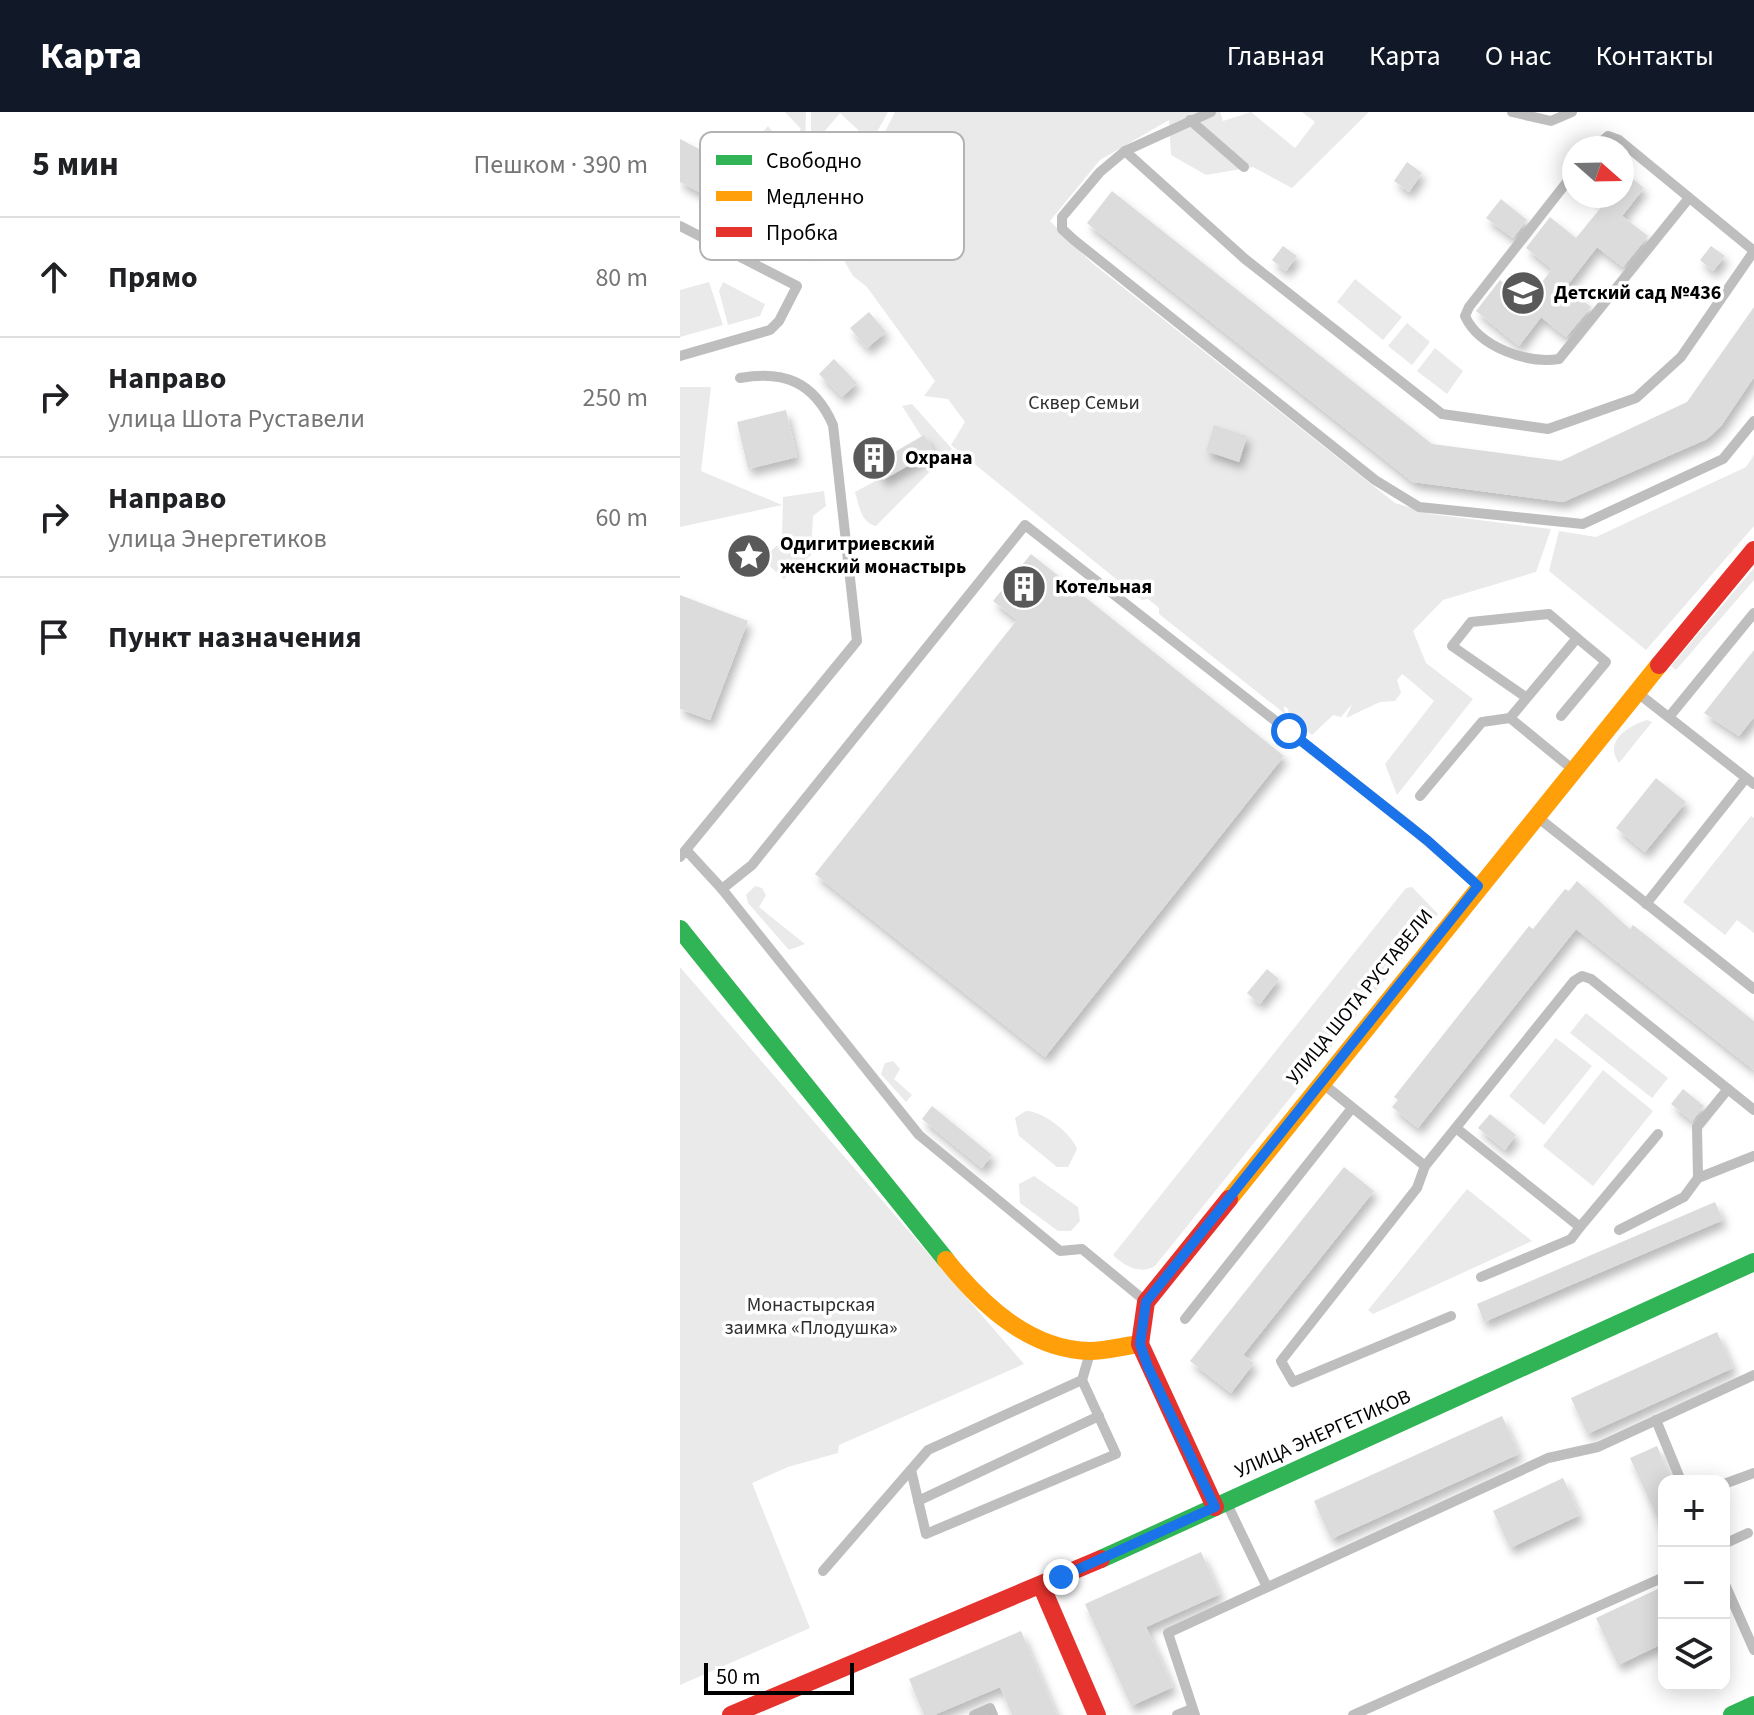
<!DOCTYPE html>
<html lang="ru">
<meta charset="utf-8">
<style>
:root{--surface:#fff;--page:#f6f6f6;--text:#202124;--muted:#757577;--line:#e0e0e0;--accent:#111827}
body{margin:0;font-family:"Source Sans 3",sans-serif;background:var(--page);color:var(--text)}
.controls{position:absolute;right:24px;bottom:24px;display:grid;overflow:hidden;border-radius:16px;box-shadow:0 4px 20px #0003}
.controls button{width:72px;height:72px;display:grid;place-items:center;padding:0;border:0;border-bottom:2px solid var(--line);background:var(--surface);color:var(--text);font:40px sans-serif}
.compass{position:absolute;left:882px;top:24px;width:72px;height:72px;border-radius:50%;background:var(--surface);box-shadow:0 4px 20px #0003;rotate:110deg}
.scale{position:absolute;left:24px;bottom:20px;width:150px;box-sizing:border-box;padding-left:8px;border:4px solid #000;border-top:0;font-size:22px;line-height:28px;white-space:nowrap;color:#000;-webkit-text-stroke:6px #fff;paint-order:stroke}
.stop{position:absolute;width:24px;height:24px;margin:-18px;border:6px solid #1a73e8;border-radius:50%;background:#fff}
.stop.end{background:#1a73e8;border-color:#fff;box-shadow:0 2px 8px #0008}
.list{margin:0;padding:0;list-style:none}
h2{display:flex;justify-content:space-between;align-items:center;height:104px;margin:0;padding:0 32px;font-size:34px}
h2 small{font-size:26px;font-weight:400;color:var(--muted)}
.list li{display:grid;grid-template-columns:52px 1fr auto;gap:24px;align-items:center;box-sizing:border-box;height:120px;padding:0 32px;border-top:2px solid var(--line)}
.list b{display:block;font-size:30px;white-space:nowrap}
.list p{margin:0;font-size:26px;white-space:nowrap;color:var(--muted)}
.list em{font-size:26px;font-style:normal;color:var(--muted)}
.icon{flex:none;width:44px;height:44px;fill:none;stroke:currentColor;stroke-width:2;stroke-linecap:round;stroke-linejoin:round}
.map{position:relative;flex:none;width:1074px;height:1603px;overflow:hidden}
header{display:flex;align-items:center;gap:48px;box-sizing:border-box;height:112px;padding:0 40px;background:var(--accent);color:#fff}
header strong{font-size:38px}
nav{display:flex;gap:44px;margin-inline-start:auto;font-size:28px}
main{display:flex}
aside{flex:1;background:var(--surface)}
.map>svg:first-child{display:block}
.green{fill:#eaeaea}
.building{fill:#dcdcdc;filter:url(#shadow)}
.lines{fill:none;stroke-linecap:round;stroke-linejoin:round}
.lane{stroke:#bebebe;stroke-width:10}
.fast{stroke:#30b455;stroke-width:18}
.slow{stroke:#ff9f0a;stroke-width:18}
.jam{stroke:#e5322d;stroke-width:18}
.route{stroke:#1a73e8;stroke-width:10}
.labels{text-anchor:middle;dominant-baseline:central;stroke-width:7;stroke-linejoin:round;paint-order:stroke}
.poi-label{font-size:20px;font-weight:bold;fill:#000;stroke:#fff;text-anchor:start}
.park-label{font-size:20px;fill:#2f2f2f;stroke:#fff}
.street-label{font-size:20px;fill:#000;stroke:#fff}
.key{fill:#fff;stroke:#b2b2b2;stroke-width:2}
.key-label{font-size:22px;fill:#000}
</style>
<header>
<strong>Карта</strong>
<nav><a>Главная</a><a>Карта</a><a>О нас</a><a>Контакты</a></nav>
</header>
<main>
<aside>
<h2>5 мин<small>Пешком · 390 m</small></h2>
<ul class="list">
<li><svg class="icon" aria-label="ahead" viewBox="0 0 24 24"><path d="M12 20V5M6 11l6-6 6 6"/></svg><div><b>Прямо</b></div><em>80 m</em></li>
<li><svg class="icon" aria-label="right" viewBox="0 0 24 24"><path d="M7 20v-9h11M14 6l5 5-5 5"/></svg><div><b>Направо</b><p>улица Шота Руставели</p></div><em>250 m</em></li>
<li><svg class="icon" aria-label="right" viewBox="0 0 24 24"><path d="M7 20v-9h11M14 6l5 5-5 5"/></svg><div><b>Направо</b><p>улица Энергетиков</p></div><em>60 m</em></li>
<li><svg class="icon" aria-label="arrive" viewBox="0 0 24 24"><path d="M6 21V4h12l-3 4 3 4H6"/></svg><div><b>Пункт назначения</b></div></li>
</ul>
</aside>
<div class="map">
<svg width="1074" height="1603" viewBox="0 0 1074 1603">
<defs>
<filter id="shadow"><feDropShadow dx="4" dy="7" stdDeviation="4" flood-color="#0004"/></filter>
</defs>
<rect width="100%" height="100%" fill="#fff"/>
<g class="green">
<polygon points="105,0 126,0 125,38 116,40 100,19 111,28 121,17"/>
<polygon points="131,0 208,0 178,54 155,64 144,45 132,39 131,33 138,33 165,58 190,29 160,1 138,27 131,27"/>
<polygon points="215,0 540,0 543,9 571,0 615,36 635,10 622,0 689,0 612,76 573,55 526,63 491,43 489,8 420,48 370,109 411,150 715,391 751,402 871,417 856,460 763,488 733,519 746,551 793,587 717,683 705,652 754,589 725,564 722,562 717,568 721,581 715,589 700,590 666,606 672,592 661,605 653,603 632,623 610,606 608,597 604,594 605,602 479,502 479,496 468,487 462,488 271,333 285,310 268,287 244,284 255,269 187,175 173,164 151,126"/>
<polygon points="88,14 111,43 105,49 73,31"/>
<polygon points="675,167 722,205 703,228 657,190"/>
<polygon points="29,170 43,213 0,225 0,178"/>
<polygon points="43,170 85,192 80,204 48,213 39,179"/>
<polygon points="727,211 750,230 732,253 708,234"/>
<polygon points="755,236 783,259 767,282 737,259"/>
<polygon points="0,275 31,275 21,359 102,393 0,415"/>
<path d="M232,292l40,45 -76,77c-15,-3 -17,-21 -21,-34l76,-41 -29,-45z"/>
<polygon points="1074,343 1074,414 966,538 869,459 879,419 916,425 1066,355"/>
<polygon points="144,379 146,394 133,404 131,443 104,467 82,447 102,429 103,385"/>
<polygon points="1074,456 1074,468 996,558 991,554"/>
<path d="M967,608l5,2 -33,41c-16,-22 9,-37 28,-43z"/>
<polygon points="1071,704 1074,706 1074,821 1057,808 1045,823 1003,790"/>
<polygon points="75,774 82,776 86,783 79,795 125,832 109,838 68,791 66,783"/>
<path d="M732,775l26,27 -283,352c-15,9 -31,0 -42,-11l293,-367z"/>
<polygon points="0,855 344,1252 159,1333 158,1341 108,1355 72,1371 130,1516 0,1573"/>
<polygon points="906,901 988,966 972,986 890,921"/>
<polygon points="876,926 912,954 864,1013 829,984"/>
<polygon points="213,949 220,957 214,967 232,983 226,990 201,962 205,951"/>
<polygon points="923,958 973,999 913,1074 863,1034"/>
<path d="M346,999c17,0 45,22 51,38l-9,18h-11l-38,-31 -4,-18z"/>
<polygon points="354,1064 398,1095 400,1109 391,1119 378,1119 340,1091 339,1072"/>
<polygon points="787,1077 852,1129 693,1202 688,1198"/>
</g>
<g class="building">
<polygon points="0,27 148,104 130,138 0,70"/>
<polygon points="727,50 742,61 729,80 714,69"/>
<polygon points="942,58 964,76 942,104 968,124 943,155 917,135 886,175 911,195 886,225 861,205 839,234 796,199 820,168 847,190 872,157 846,136 870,105 896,126 923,93 911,84 942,84"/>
<polygon points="432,79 752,332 881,349 1007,290 1074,195 1074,265 1041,314 1027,327 883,390 733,370 407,111"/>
<polygon points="821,87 847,108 833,126 806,106"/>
<polygon points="603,134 617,144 606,159 592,148"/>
<polygon points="1031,134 1045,144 1033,159 1020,148"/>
<polygon points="189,200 206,220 187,236 170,216"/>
<polygon points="154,247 177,271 162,285 139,262"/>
<polygon points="106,298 117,345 68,357 57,310"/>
<polygon points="534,313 567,324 559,350 526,339"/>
<polygon points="244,323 254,339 203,368 194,352"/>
<polygon points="351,442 604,644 365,945 135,762 337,508 313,489"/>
<polygon points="0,483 68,509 30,608 0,597"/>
<polygon points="1074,538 1074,605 1059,624 1024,601"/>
<polygon points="976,666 1006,690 965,740 936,716"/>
<polygon points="897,769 950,817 953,813 1074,909 1074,958 896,817 738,1016 712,995 718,988 714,985 849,814 853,817 885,777 889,779"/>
<polygon points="587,857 599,867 580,892 567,881"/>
<polygon points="1003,977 1024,994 1012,1009 991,992"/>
<polygon points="252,994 312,1043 302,1056 242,1007"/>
<polygon points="810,1002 836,1023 825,1038 798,1016"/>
<polygon points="664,1055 694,1079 563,1243 574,1251 551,1281 510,1249"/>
<polygon points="1035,1090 1043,1108 804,1210 797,1192"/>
<polygon points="1037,1220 1053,1256 907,1322 891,1286"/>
<polygon points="822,1304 839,1342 651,1427 634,1389"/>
<polygon points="977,1334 992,1369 984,1369 984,1421 950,1346"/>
<polygon points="883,1366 900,1403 830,1436 813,1399"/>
<polygon points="521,1440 540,1482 466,1515 493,1575 451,1594 405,1492"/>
<polygon points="984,1474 984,1531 938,1553 916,1506"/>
<polygon points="341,1519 377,1603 332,1603 320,1575 254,1603 244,1603 229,1567"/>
</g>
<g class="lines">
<g class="lane">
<polyline points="832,0 871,9 892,0"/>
<polyline points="510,8 564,55"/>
<polyline points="914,36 928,24 939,28 1074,139"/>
<polyline points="445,39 531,0"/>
<path d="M894,61l-105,134 -4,9c14,31 62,48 94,43l130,-161"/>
<polyline points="0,114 117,174 99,209 90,218 0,244"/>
<polyline points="1074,139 1001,245 956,286 868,317 762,302 565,147 445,39 420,60 382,105 382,117 394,128 695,368 739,395 903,412 1043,347 1074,309"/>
<polyline points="959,582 1074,672"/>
<polyline points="881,604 926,550 897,526"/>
<polyline points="989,605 1074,501"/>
<polyline points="830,606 897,526 869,502 791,510 772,534 847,586"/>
<polyline points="740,684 802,610 830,606 891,656"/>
<polyline points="856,704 1074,877"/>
<polyline points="7,739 42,777"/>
<path d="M0,745l177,-216 -24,-216c-19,-43 -49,-55 -93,-47"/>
<polyline points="966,792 1066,666"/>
<polyline points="642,971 745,1054"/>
<polyline points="776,1016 900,1115 891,1127 801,1165"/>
<polyline points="1018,1066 1017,1015 1048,977"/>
<polyline points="900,1115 978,1022"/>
<polyline points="939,1118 1004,1085 1018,1066 1074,1044"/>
<polyline points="464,1188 402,1137 380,1139 239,1023 42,777 72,753 345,413 731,715 797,772"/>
<polyline points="771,1204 613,1270 601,1249 737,1076 745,1054 894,869 902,864 911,867 1074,998"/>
<polyline points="505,1207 672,996"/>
<polyline points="976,1308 1001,1369"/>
<polyline points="231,1358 246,1422 436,1342 402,1268"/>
<polyline points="1044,1372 1074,1361"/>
<polyline points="238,1389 419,1304"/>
<polyline points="548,1394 587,1475"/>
<polyline points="1044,1432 1068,1421"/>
<polyline points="143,1459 248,1338 402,1268 410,1241"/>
<polyline points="1044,1470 1074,1538"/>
<polyline points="294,1603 310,1596 313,1603"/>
<polyline points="497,1603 512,1597"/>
<polyline points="515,1603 488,1521 868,1346 918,1335 1074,1263"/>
<polyline points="673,1603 984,1465"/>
</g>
<g class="fast">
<polyline points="0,817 266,1148"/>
<polyline points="421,1447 1074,1150"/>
<polyline points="1052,1603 1074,1593"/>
</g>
<g class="slow">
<polyline points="549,1087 979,553"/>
<path d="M266,1148c36,45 84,90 144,91 17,0 33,-5 50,-7"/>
</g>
<g class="jam">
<polyline points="979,553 1074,438"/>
<polyline points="535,1395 460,1232 466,1190 549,1087"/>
<polyline points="361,1473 417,1603"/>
<polyline points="51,1603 421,1447"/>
</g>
</g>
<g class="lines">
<polyline class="route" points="381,1465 535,1395 468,1255 460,1232 466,1190 798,774 748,729 609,619"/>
</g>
<defs>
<g id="school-disc" transform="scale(2.3)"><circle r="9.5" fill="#595959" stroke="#fff"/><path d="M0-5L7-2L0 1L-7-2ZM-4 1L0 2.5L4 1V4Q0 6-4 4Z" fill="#fff"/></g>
<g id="building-disc" transform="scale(2.3)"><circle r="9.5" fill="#595959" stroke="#fff"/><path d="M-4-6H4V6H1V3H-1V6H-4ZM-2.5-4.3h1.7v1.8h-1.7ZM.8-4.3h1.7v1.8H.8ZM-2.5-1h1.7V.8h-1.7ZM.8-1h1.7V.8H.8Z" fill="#fff"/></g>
<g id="sight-disc" transform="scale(2.3)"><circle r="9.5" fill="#595959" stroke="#fff"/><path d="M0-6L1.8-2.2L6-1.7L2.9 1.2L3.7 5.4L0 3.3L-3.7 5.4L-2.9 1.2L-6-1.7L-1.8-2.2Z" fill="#fff"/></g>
</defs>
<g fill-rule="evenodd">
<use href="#school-disc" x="843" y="181"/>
<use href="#building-disc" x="194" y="346"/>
<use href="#sight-disc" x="69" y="444"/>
<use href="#building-disc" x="344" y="475"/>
</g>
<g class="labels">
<g class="poi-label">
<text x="874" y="181">Детский сад №436</text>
<text x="225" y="346">Охрана</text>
<text x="100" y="432">Одигитриевский<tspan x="100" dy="23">женский монастырь</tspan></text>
<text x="375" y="475">Котельная</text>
</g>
<g class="park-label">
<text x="404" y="291">Сквер Семьи</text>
<text x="131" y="1193">Монастырская<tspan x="131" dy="23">заимка «Плодушка»</tspan></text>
</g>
<g class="street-label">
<text transform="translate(680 885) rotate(-51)">УЛИЦА ШОТА РУСТАВЕЛИ</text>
<text transform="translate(643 1322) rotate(-24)">УЛИЦА ЭНЕРГЕТИКОВ</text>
</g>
</g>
<rect x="20" y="20" width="264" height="128" rx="12" class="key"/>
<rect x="36" y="43" width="36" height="10" fill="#30b455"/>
<rect x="36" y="79" width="36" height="10" fill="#ff9f0a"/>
<rect x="36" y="115" width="36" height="10" fill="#e5322d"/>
<g class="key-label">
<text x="86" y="56">Свободно</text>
<text x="86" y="92">Медленно</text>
<text x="86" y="128">Пробка</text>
</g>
</svg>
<div class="controls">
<button>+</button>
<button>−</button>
<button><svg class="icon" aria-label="layers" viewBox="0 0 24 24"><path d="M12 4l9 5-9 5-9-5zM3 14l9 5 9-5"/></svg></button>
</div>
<svg class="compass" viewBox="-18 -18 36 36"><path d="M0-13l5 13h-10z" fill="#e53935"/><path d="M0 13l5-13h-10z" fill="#757577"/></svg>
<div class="scale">50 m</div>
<div class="stop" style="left:609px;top:619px"></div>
<div class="stop end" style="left:381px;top:1465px"></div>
</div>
</main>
